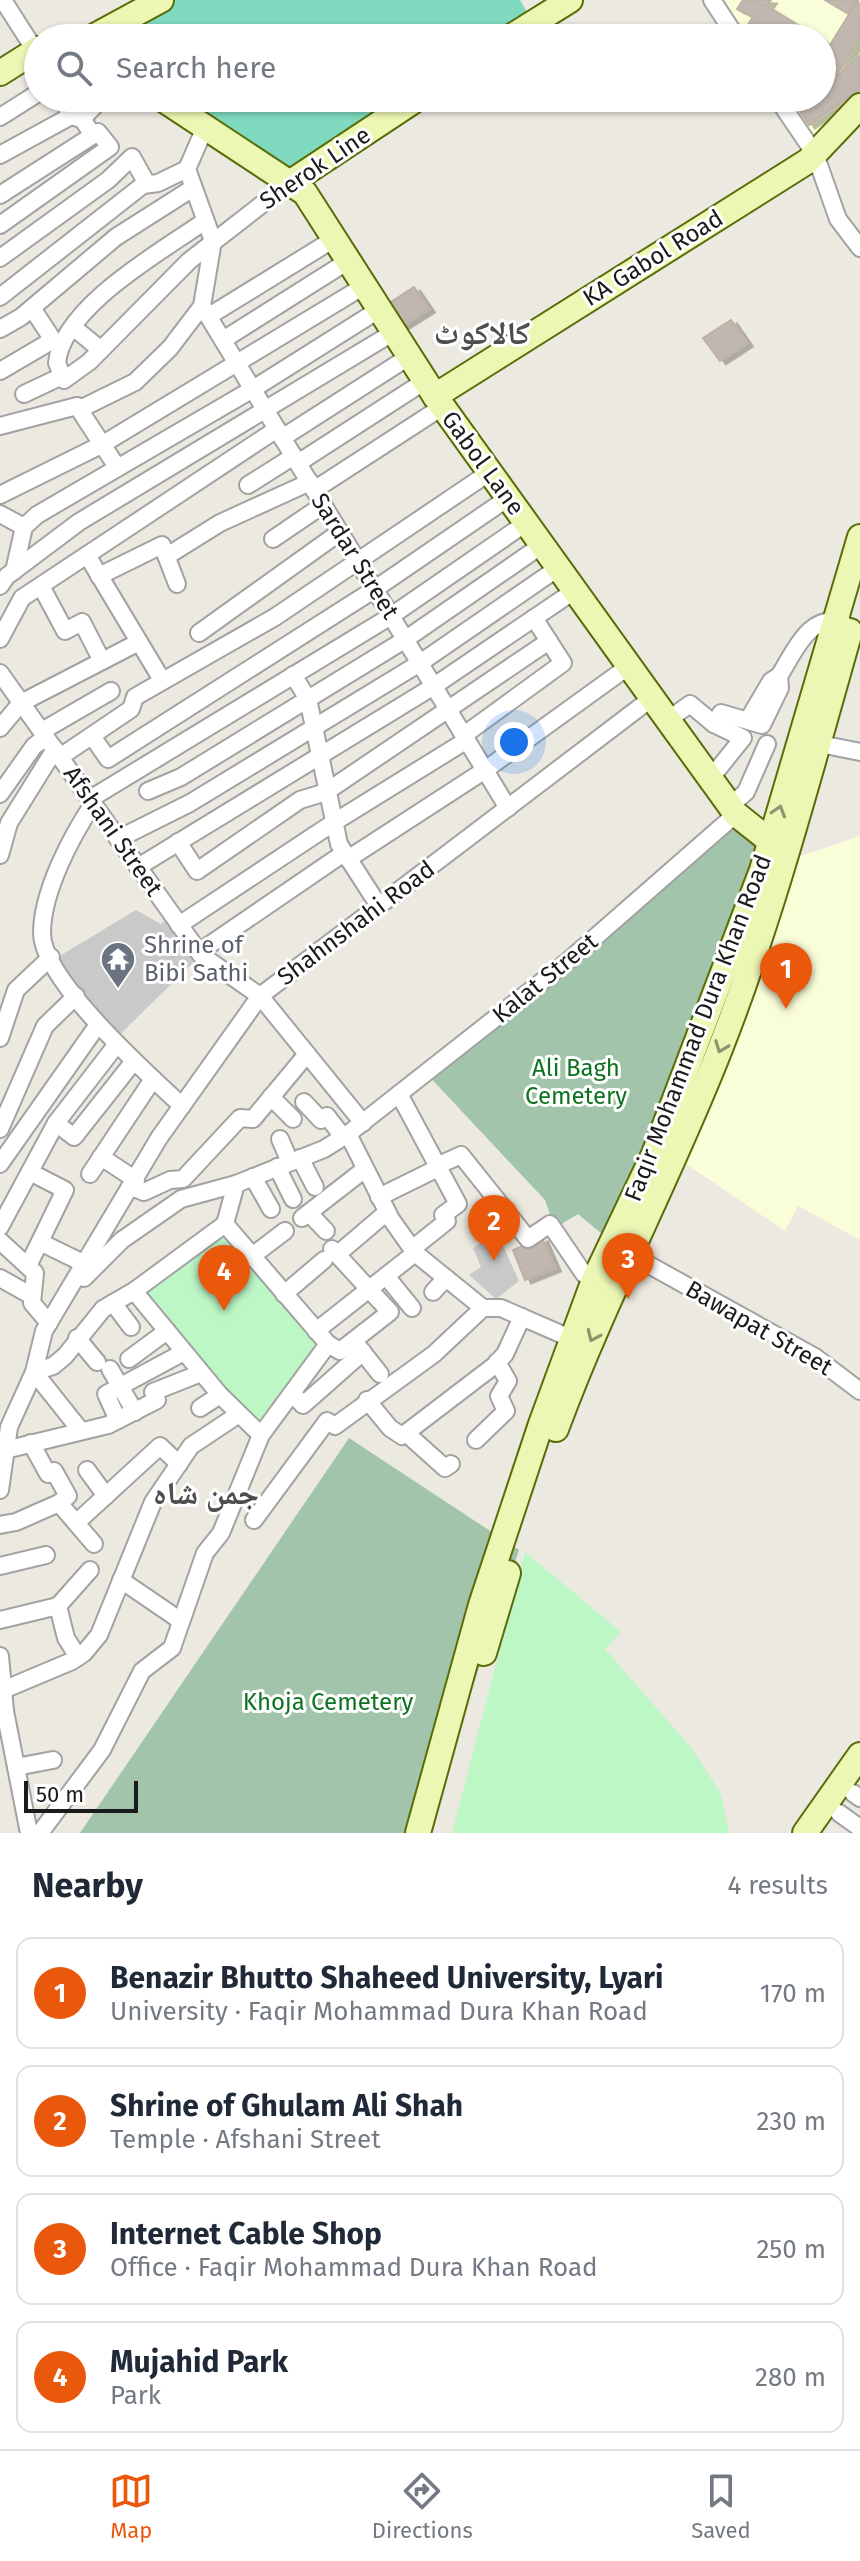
<!DOCTYPE html>
<meta charset="utf-8">
<style>
:root{--surface:#fff;--page:#f2f2f3;--text:#1f2937;--muted:#747a83;--line:#e0e1e3;--accent:#ea580c}
body{margin:0;font-family:"Fira Sans","Noto Naskh Arabic",sans-serif;background:var(--page);color:var(--text)}
.scale{position:absolute;left:24px;bottom:20px;width:114px;box-sizing:border-box;padding-left:8px;border:4px solid #1b1b1b;border-top:0;font-size:22px;line-height:28px;white-space:nowrap;color:#1b1b1b;-webkit-text-stroke:6px #fff;paint-order:stroke}
.you{position:absolute;left:514px;top:742px;width:28px;height:28px;margin:-20px;border:6px solid #fff;border-radius:50%;background:#1a73e8;box-shadow:0 0 0 12px #1a73e833}
.badge{display:grid;place-items:center;width:52px;height:52px;border-radius:50%;background:var(--accent);color:#fff;font-size:26px;font-weight:700}
.pin{position:absolute;translate:-50% -66px;filter:drop-shadow(0 2px 4px #0008)}
.pin::after{content:'';position:absolute;top:42px;width:28px;height:24px;background:inherit;clip-path:polygon(0 0,100% 0,50% 100%)}
.list{margin:0;padding:0;list-style:none}
h2{display:flex;justify-content:space-between;align-items:center;height:104px;margin:0;padding:0 32px;font-size:34px}
h2 small{font-size:26px;font-weight:400;color:var(--muted)}
.list li{display:grid;grid-template-columns:52px 1fr auto;gap:24px;align-items:center;box-sizing:border-box;height:112px;margin:0 16px 16px;padding:0 16px;border:2px solid var(--line);border-radius:16px}
.list b{display:block;font-size:30px;white-space:nowrap}
.list p{margin:0;font-size:26px;white-space:nowrap;color:var(--muted)}
.list em{font-size:26px;font-style:normal;color:var(--muted)}
.icon{flex:none;width:44px;height:44px;fill:none;stroke:currentColor;stroke-width:2;stroke-linecap:round;stroke-linejoin:round}
.map{position:relative;flex:none;width:860px;height:1833px;overflow:hidden}
.search{position:absolute;background:var(--surface);box-shadow:0 2px 6px #0004;left:24px;right:24px;top:24px;height:88px;display:flex;align-items:center;gap:20px;box-sizing:border-box;padding:0 28px;border-radius:44px;color:var(--muted);font-size:30px}
.sheet{height:616px;background:var(--surface)}
nav{display:flex;justify-content:space-around;align-items:center;box-sizing:border-box;height:112px;border-top:2px solid var(--line);background:var(--surface);font-size:22px;color:var(--muted)}
nav a{display:grid;justify-items:center;gap:4px}
nav .on{color:var(--accent)}
.map>svg:first-child{display:block}
.education{fill:#fafed8}
.religious{fill:#c9c9c9}
.cemetery{fill:#a2c4aa}
.park{fill:#bdf7c6}
.pitch{fill:#7fdabf}
.building{fill:#c0b8b0;stroke:#bdb1a3;stroke-width:2;filter:url(#shadow)}
.lines{fill:none;stroke-linecap:round;stroke-linejoin:round}
.street-casing{stroke:#a2a2a2;stroke-width:20}
.secondary-casing{stroke:#586c08;stroke-width:28}
.street{stroke:#fff;stroke-width:16}
.secondary{stroke:#edf7b4;stroke-width:24}
.oneway{stroke:#8e946f}
.labels{text-anchor:middle;dominant-baseline:central;stroke-width:6;stroke-linejoin:round;paint-order:stroke}
.street-label{font-size:24px;fill:#1b1b1b;stroke:#fff}
.worship-label{font-size:24px;fill:#5b616d;stroke:#fff;text-anchor:start}
.park-label{font-size:24px;fill:#0e7320;stroke:#fff}
.district-label{font-size:32px;font-weight:bold;fill:#4e4e4e;stroke:#fff}
</style>
<div class="map">
<svg width="860" height="1833" viewBox="0 0 860 1833">
<defs>
<filter id="shadow"><feDropShadow dx="6" dy="3.5" stdDeviation="0" flood-color="#0004"/></filter>
</defs>
<rect width="100%" height="100%" fill="#ece9e0"/>
<g class="education">
<polygon points="712,0 860,0 860,106 815,154 777,98 822,98 822,38 737,38"/>
<polygon points="860,836 860,1240 798,1206 785,1231 664,1149 762,869"/>
</g>
<g class="religious">
<polygon points="136,910 161,924 172,914 201,955 113,1041 53,960"/>
<polygon points="497,1233 519,1281 496,1299 469,1275 481,1267 473,1248"/>
</g>
<g class="cemetery">
<polygon points="736,814 767,856 626,1254 578,1214 555,1228 545,1200 426,1073"/>
<polygon points="349,1438 519,1550 423,1833 80,1833"/>
</g>
<g class="park">
<polygon points="225,1224 328,1344 261,1435 134,1291"/>
<polygon points="525,1552 621,1632 605,1649 693,1750 721,1794 729,1833 452,1833"/>
</g>
<g class="pitch">
<polygon points="161,0 520,0 533,22 509,38 91,38"/>
<polygon points="164,98 418,98 288,184"/>
</g>
<g class="building">
<polygon points="743,0 771,0 767,6 819,38 767,38 747,26 753,17 737,9"/>
<polygon points="825,0 858,0 849,14"/>
<polygon points="858,0 860,38 835,77 822,70 822,40 830,45"/>
<polygon points="860,55 860,89 809,125 791,98 822,98 822,90"/>
<polygon points="414,287 429,309 394,331 380,309"/>
<polygon points="731,320 747,343 720,361 703,338"/>
<polygon points="542,1238 555,1268 525,1280 513,1250"/>
</g>
<g class="lines">
<g class="street-casing">
<g id="street">
<polyline points="3,0 38,55"/>
<polyline points="712,0 737,38"/>
<polyline points="62,98 71,116"/>
<polyline points="777,98 815,154 838,219 860,248"/>
<polyline points="0,117 38,93"/>
<polyline points="82,119 102,98"/>
<polyline points="0,155 71,116 82,119 93,135"/>
<polyline points="0,195 98,132 110,147 0,225"/>
<path d="M205,221c-43,30 -143,86 -148,142l7,17 25,-18 100,-101 99,-77"/>
<polyline points="0,258 108,180 132,157 147,184"/>
<polyline points="0,297 143,185 158,183 187,169"/>
<polyline points="202,306 508,808"/>
<polyline points="209,316 334,239"/>
<polyline points="73,327 101,350"/>
<polyline points="0,329 21,317 116,237 193,188"/>
<polyline points="223,340 348,261"/>
<polyline points="0,371 53,340 32,308"/>
<polyline points="24,394 62,376"/>
<polyline points="82,408 135,382 170,348 202,306 213,241 187,169 204,130"/>
<polyline points="0,426 77,406 117,467"/>
<polyline points="282,438 410,356"/>
<polyline points="298,463 425,381"/>
<polyline points="248,485 294,456"/>
<polyline points="314,490 442,407"/>
<polyline points="0,495 103,444 364,286"/>
<polyline points="0,514 24,527"/>
<polyline points="273,539 323,505"/>
<polyline points="87,555 162,680"/>
<polyline points="167,556 220,523 310,482"/>
<polyline points="14,571 24,527 37,515 253,389 380,309"/>
<polyline points="99,576 162,545 177,584"/>
<polyline points="0,586 7,576 79,522 394,332"/>
<polyline points="41,586 65,631 82,622 102,661"/>
<polyline points="199,633 340,532"/>
<polyline points="0,639 22,598 277,429"/>
<polyline points="0,673 201,955 260,996 363,1123"/>
<polyline points="293,675 308,699 339,844 379,906"/>
<path d="M668,720l22,-16 24,20 7,-11 41,12 18,-37 -1,-12c15,-23 30,-64 64,-53"/>
<polyline points="748,720 771,681 779,676"/>
<polyline points="0,728 21,703 139,642"/>
<polyline points="42,731 111,691"/>
<polyline points="464,735 563,663 534,618"/>
<polyline points="92,736 108,759 375,589 508,498"/>
<polyline points="810,742 860,752"/>
<polyline points="60,757 131,709 135,697 275,617 490,472"/>
<polyline points="710,779 743,738 714,724"/>
<polyline points="148,791 181,777 406,639 542,545"/>
<polyline points="0,794 34,746 46,737"/>
<polyline points="90,799 391,616 526,523"/>
<path d="M93,804c-22,33 -51,88 -51,129 0,47 106,141 140,173"/>
<polyline points="730,806 746,792 767,744"/>
<polyline points="118,839 190,803 420,663 558,568"/>
<polyline points="178,842 197,871 300,800 326,792 549,641"/>
<polyline points="0,855 9,823 55,749"/>
<polyline points="348,859 485,770 629,666"/>
<polyline points="138,867 434,686 574,591"/>
<polyline points="179,925 333,823 467,740"/>
<polyline points="199,952 344,853"/>
<polyline points="0,1038 16,990 51,957"/>
<polyline points="399,1094 458,1204 443,1215 447,1221 412,1249"/>
<polyline points="271,1097 293,1119"/>
<polyline points="304,1102 321,1120 327,1116 343,1137"/>
<polyline points="56,1123 74,1137 134,1061"/>
<polyline points="0,1129 45,1026 76,996"/>
<polyline points="348,1134 391,1219 415,1253 483,1308 501,1308 570,1338"/>
<polyline points="280,1139 290,1162"/>
<polyline points="101,1157 136,1180"/>
<polyline points="300,1158 315,1187"/>
<polyline points="0,1164 97,1026"/>
<polyline points="439,1165 461,1155 528,1239 550,1224 584,1274 594,1280"/>
<polyline points="277,1167 293,1199"/>
<polyline points="90,1174 153,1079"/>
<polyline points="253,1177 271,1209"/>
<polyline points="132,1187 144,1192 170,1180 183,1179 240,1118 253,1119 307,1054"/>
<polyline points="379,1197 440,1167"/>
<polyline points="309,1213 326,1231"/>
<polyline points="302,1218 365,1169"/>
<polyline points="0,1227 56,1123 117,1044"/>
<polyline points="0,1241 35,1273 32,1303 49,1323"/>
<polyline points="40,1242 85,1264"/>
<polyline points="624,1251 815,1357 860,1391"/>
<polyline points="339,1253 387,1212"/>
<polyline points="252,1256 285,1231"/>
<polyline points="28,1266 65,1190 30,1172"/>
<polyline points="386,1276 412,1308"/>
<polyline points="0,1278 32,1296"/>
<polyline points="84,1278 122,1240 181,1199 236,1184"/>
<polyline points="134,1291 220,1395 261,1435"/>
<polyline points="433,1292 446,1278"/>
<polyline points="284,1294 324,1260"/>
<polyline points="113,1303 131,1327"/>
<polyline points="316,1331 415,1253"/>
<polyline points="77,1338 97,1362"/>
<polyline points="328,1344 340,1351 390,1312 332,1249"/>
<polyline points="357,1345 380,1374"/>
<polyline points="129,1359 167,1331"/>
<polyline points="110,1369 135,1412"/>
<polyline points="292,1393 303,1405 363,1352"/>
<polyline points="367,1400 390,1428 402,1436 495,1365 505,1354 522,1317"/>
<polyline points="200,1408 220,1395"/>
<polyline points="118,1420 106,1394 184,1352"/>
<polyline points="81,1431 34,1372 53,1366 65,1356 103,1309 134,1291 225,1224 236,1184 324,1149 348,1134 568,961 736,814"/>
<polyline points="406,1433 445,1468 451,1464"/>
<polyline points="476,1440 506,1411 499,1396 508,1381 497,1362"/>
<polyline points="31,1443 48,1474 54,1471 68,1496 59,1503"/>
<polyline points="0,1448 5,1450 108,1425 157,1400 153,1392 201,1373"/>
<polyline points="87,1470 106,1496"/>
<polyline points="0,1490 9,1427 34,1372 44,1331 159,1138 260,996 652,698"/>
<polyline points="254,1520 327,1421 335,1426 434,1354 483,1308"/>
<polyline points="76,1523 160,1446 179,1464"/>
<polyline points="0,1525 16,1522 59,1503 94,1544"/>
<polyline points="0,1566 46,1555"/>
<polyline points="121,1580 181,1621"/>
<polyline points="0,1620 58,1606"/>
<polyline points="0,1656 5,1711 29,1833"/>
<polyline points="78,1657 66,1638 58,1606 90,1570"/>
<polyline points="3,1690 72,1661 84,1653 99,1635 153,1502 191,1446 239,1414"/>
<polyline points="16,1767 53,1760"/>
<polyline points="853,1793 860,1798"/>
<polyline points="839,1813 860,1828"/>
<polyline points="40,1833 102,1750 142,1671 172,1648 205,1553 221,1533 261,1435 328,1344 225,1224"/>
</g>
</g>
<g class="secondary-casing">
<g id="secondary">
<polyline points="91,38 161,0"/>
<polyline points="509,38 570,0"/>
<polyline points="0,73 38,49"/>
<polyline points="161,98 305,193 435,396 668,720 736,814 780,849"/>
<polyline points="288,184 418,98"/>
<polyline points="435,396 808,161 860,106"/>
<path d="M556,1429c48,-130 114,-252 164,-380 53,-135 90,-278 130,-418"/>
<polyline points="484,1653 508,1573"/>
<polyline points="418,1833 481,1605 541,1424 594,1280 654,1154 762,870 860,537"/>
<polyline points="805,1833 860,1755"/>
</g>
</g>
<use href="#street" class="street"/>
<use href="#secondary" class="secondary"/>
</g>
<defs><path id="oneway-chevron" d="M-2-3.5L2.5 0L-2 3.5" fill="none" stroke-width="1.6" stroke-linecap="round" stroke-linejoin="round" transform="scale(2)"/></defs>
<g class="oneway">
<use href="#oneway-chevron" transform="translate(779 811) rotate(-73)"/>
<use href="#oneway-chevron" transform="translate(721 1047) rotate(111)"/>
<use href="#oneway-chevron" transform="translate(593 1336) rotate(114)"/>
</g>
<defs>
<g id="temple-pin" transform="scale(1.8)"><path d="M0 17L-7.5 6A9.5 9.5 0 1 1 7.5 6Z" fill="#6b7280" stroke="#fff"/><path d="M0-6L5-2H3V0L6.5 2.5H4V6H1.5V3h-3V6H-4V2.5H-6.5L-3 0V-2H-5Z" fill="#fff"/></g>
</defs>
<g fill-rule="evenodd">
<use href="#temple-pin" x="118" y="959"/>
</g>
<g class="labels">
<g class="street-label">
<text transform="translate(315 168) rotate(-34)">Sherok Line</text>
<text transform="translate(653 258) rotate(-32)">KA Gabol Road</text>
<text transform="translate(483 463) rotate(54)">Gabol Lane</text>
<text transform="translate(355 556) rotate(58)">Sardar Street</text>
<text transform="translate(113 831) rotate(55)">Afshani Street</text>
<text transform="translate(356 923) rotate(-37)">Shahnshahi Road</text>
<text transform="translate(545 978) rotate(-39)">Kalat Street</text>
<text transform="translate(698 1028) rotate(-69)">Faqir Mohammad Dura Khan Road</text>
<text transform="translate(759 1328) rotate(30)">Bawapat Street</text>
</g>
<g class="worship-label">
<text x="144" y="945">Shrine of<tspan x="144" dy="28">Bibi Sathi</tspan></text>
</g>
<g class="park-label">
<text x="576" y="1068">Ali Bagh<tspan x="576" dy="28">Cemetery</tspan></text>
<text x="328" y="1702">Khoja Cemetery</text>
</g>
<g class="district-label">
<text x="482" y="333">کالاکوٹ</text>
<text x="206" y="1493">جمن شاہ</text>
</g>
</g>
</svg>
<div class="scale">50 m</div>
<div class="you"></div>
<div class="pin badge" style="left:786px;top:1009px">1</div>
<div class="pin badge" style="left:494px;top:1261px">2</div>
<div class="pin badge" style="left:628px;top:1299px">3</div>
<div class="pin badge" style="left:224px;top:1311px">4</div>
<div class="search"><svg class="icon" aria-label="search" viewBox="0 0 24 24"><circle cx="10" cy="10" r="6"/><path d="M15 15l6 6"/></svg>Search here</div>
</div>
<section class="sheet">
<h2>Nearby<small>4 results</small></h2>
<ul class="list">
<li><span class="badge">1</span><div><b>Benazir Bhutto Shaheed University, Lyari</b><p>University · Faqir Mohammad Dura Khan Road</p></div><em>170 m</em></li>
<li><span class="badge">2</span><div><b>Shrine of Ghulam Ali Shah</b><p>Temple · Afshani Street</p></div><em>230 m</em></li>
<li><span class="badge">3</span><div><b>Internet Cable Shop</b><p>Office · Faqir Mohammad Dura Khan Road</p></div><em>250 m</em></li>
<li><span class="badge">4</span><div><b>Mujahid Park</b><p>Park</p></div><em>280 m</em></li>
</ul>
</section>
<nav>
<a class="on"><svg class="icon" aria-label="map" viewBox="0 0 24 24"><path d="M3 6l6-2 6 2 6-2v14l-6 2-6-2-6 2zM9 4v14M15 6v14"/></svg>Map</a>
<a><svg class="icon" aria-label="directions" viewBox="0 0 24 24"><path d="M12 3l9 9-9 9-9-9zM9 14v-3h6M13 9l2 2-2 2"/></svg>Directions</a>
<a><svg class="icon" aria-label="saved" viewBox="0 0 24 24"><path d="M7 4h10v16l-5-4-5 4z"/></svg>Saved</a>
</nav>
